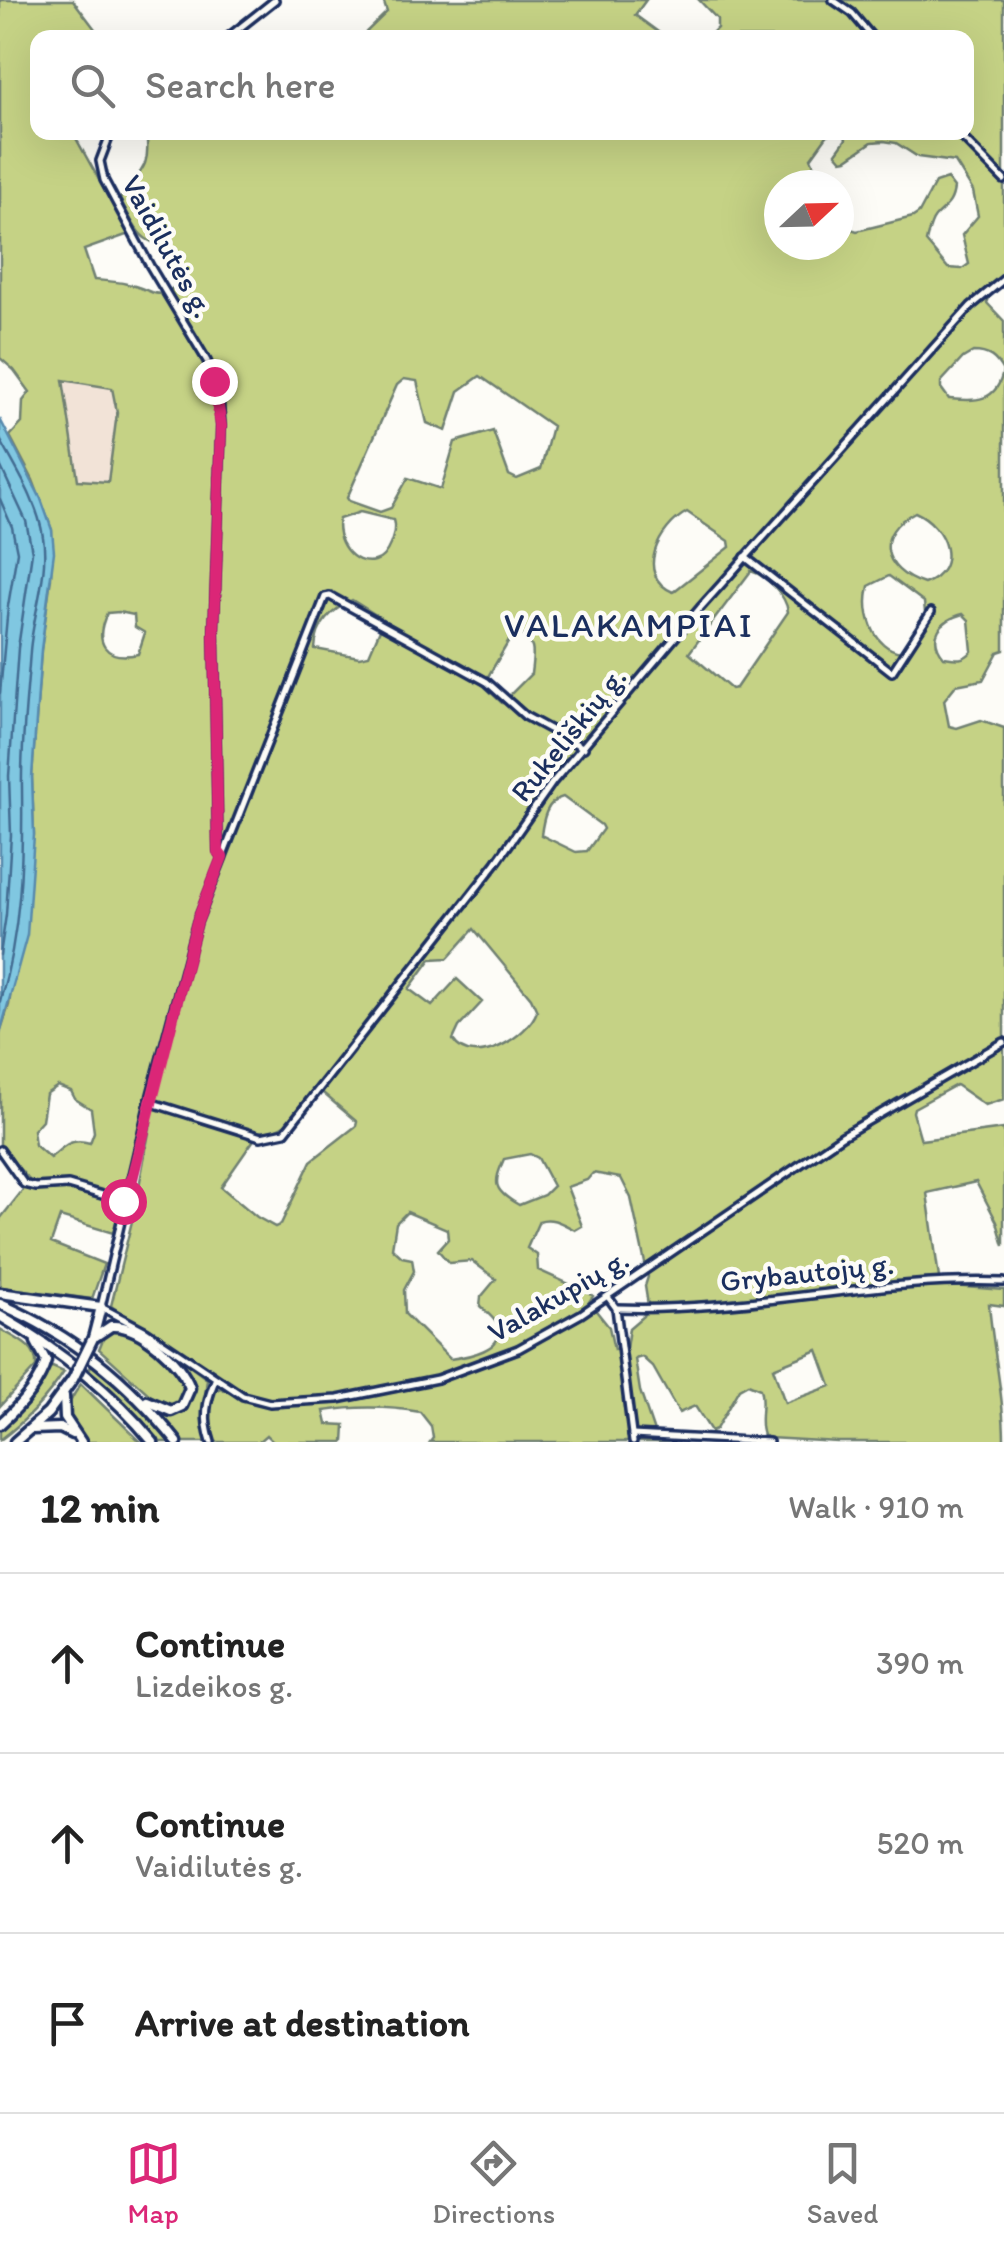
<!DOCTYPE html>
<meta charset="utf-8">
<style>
:root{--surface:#fff;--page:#f2f2f2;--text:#222;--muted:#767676;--line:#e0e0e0;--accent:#db2777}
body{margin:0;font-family:Itim,sans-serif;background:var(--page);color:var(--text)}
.compass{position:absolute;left:764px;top:170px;width:90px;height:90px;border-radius:50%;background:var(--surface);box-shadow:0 10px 40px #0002;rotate:68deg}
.stop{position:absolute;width:30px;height:30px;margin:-22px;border:8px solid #db2777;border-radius:50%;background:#fff}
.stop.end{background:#db2777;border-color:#fff;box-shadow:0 2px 10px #0008}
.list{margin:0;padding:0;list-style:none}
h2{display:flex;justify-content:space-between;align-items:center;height:130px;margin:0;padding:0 40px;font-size:42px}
h2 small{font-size:32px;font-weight:400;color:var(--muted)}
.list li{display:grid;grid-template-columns:65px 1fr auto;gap:30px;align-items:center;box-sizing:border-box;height:180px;padding:0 40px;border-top:2px solid var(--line)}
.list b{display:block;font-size:38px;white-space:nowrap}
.list p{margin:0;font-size:32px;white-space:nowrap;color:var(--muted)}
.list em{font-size:32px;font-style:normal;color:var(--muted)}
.icon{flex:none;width:55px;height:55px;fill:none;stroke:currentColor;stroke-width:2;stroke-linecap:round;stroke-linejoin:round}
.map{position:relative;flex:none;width:1004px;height:1442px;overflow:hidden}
.search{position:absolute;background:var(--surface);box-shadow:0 10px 40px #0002;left:30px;right:30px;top:30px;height:110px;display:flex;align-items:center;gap:25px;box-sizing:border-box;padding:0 35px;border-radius:20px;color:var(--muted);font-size:38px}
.sheet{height:670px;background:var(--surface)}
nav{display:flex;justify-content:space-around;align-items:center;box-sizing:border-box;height:140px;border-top:2px solid var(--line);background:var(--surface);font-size:28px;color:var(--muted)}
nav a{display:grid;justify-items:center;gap:5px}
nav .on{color:var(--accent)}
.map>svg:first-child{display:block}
.built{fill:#f2e3d7}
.green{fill:#c5d285;stroke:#708072;stroke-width:2.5;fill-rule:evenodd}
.water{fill:#80c7e1;stroke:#588aad;stroke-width:2.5}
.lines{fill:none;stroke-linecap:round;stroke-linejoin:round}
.shore{stroke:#436c92;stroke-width:2.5}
.street-casing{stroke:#1b2f5e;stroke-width:12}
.primary-casing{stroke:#1b2f5e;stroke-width:15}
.street{stroke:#fdfcf7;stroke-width:5}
.primary{stroke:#fdfcf7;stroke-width:8}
.primary-bridge-casing{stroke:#1b2f5e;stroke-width:15;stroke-linecap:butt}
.primary-bridge{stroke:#fdfcf7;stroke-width:8}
.route{stroke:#db2777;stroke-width:12}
.labels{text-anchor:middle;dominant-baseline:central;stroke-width:9;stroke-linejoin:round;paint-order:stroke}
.street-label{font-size:30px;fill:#1b2f5e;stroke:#fdfcf7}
.quarter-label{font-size:35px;letter-spacing:2.5px;fill:#1b2f5e;stroke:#fdfcf7}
</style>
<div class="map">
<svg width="1004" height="1442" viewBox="0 0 1004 1442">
<rect width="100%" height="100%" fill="#fdfcf7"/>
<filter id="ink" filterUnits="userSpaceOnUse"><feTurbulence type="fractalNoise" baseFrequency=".01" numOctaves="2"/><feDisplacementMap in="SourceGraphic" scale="20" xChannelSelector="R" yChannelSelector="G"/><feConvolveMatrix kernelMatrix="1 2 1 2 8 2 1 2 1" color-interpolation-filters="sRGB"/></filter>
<g filter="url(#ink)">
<polygon class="built" points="63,379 112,388 117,413 108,483 78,481"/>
<g class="green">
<path d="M0,0h73l28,37 -63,1v94l35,1 56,101 -45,16 10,30c11,1 22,1 33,4 30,6 29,21 57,-5 -4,-34 -12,-25 -36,-39 -13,-7 -21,-29 -28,-41 18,-27 32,-29 26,-66h683l-18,25 8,18 -1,9h-39v60h60v-20l18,6 56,-14 6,-4 16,-30 12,-4 7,9c-2,17 -9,18 -19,29 -5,6 -7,17 -9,25l22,26 14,1 7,-5 -7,-29 16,-19 -5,-25 -18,-29 -37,-5 -22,-14 -12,-2 -12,1 -25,17 -5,1 -6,-7 10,-14 -2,-6 122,-1v-94l-258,-1 9,-9v-9l-18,-19h305v284l-13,9 -4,10 17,18v329l-6,2 -15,28 -27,5 -12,15 5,26 8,2 24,-8 23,8v371l-19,6 -29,-20 -42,23 -1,4 8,28 83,-11v117l-7,-24 -21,-40 -49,11 13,92 64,5v16l-15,-2c4,48 15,91 15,138h-166l-69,-4 -6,-3c-6,-15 2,-30 -3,-46l-12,-5 -9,5 -23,40 -5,2 -16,-25 -16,7 -26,-46 -11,-10 -7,2 5,32 14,41 17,10h-241l3,-4 -2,-12 -11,-14c-33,-6 -63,-6 -96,-1l3,13 18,1 -1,17h-71l-7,-7 -8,7h-77l-22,-28c21,1 42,-16 30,-38 -6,-12 -20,-22 -29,-32l47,35 -5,41 5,21 5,-2 -5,-28 6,-19 8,-4 18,10 4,-6 -132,-86 24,-97 16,-88 -7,-2 -31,114 -53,-16 -9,26 53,21 -12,35 -92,-12v-68l30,-38 -30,-35v-113l9,-28 25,-170 -2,-58 9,-127 10,-72 1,-48 -19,-50 -23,-44 12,-13 1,-22 7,-9 -16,-22 -14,-12zM973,352c16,0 23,6 30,19 -6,32 -28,30 -54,28l-8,-11v-6l22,-24zM480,376l72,50 -11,43 -24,10 -8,-4 -16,-44 -38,11 -14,47 -33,-11 -17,30 -11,4 -31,-11 -2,-3 50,-113 7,-6 13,2 10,42 19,8 13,-40zM63,380l49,8 5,25 -9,69 -30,-2zM360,512l33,8c4,12 -5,38 -18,41 -23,6 -41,-22 -36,-42zM687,512l42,29 1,6 -57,45c-39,-17 -14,-65 14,-80zM915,512c32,14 47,58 9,72 -43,-14 -50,-51 -9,-72zM751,571c16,5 35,24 37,41l-52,76 -5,1 -42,-36zM889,576l35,26 1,11 -24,39c-30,-5 -38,-42 -32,-66zM352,600l32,20 -15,35 -10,2 -44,-8c1,-25 16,-38 37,-49zM119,612l15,3 1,12 10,6 -7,21c-33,7 -45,-11 -31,-41zM963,614l6,6 3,31c-8,10 -16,8 -28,6 -17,-20 -4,-37 19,-43zM520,633c17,11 13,22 11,41l-29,29 -19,-18 30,-51zM563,797l38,28 2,4 -16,22 -11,1 -35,-17c2,-15 5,-34 22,-38zM474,929l57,69 6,13c-8,25 -64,60 -84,29l6,-13 23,-25 -25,-23 -25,27 -23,-17 22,-30 17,-1zM58,1086l13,5 4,8 16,10 3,23 -4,11c-19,-6 -26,3 -40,15l-15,-13 -2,-15 9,-10 4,-26zM317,1088l40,34 -1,4 -45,35 -30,63 -6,3 -18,-10 -36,-30 32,-46 1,-10c32,5 44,-20 63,-43zM530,1154l8,4 15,28 -9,9 -25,10c-26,-15 -26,-21 -15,-46zM593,1173l28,5 10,20 17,79 -3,9 3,19 -5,11 -14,12 -3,21 -12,1 -5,-23 -20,-25 4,-6 -4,-3 -51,-23 -1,-15 -10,-7 12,-27c13,-5 24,3 36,9l7,-4 -15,-39 20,-7zM407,1212l40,17 1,10 -10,11 11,13 23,-2 24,18 -15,18 -1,9c5,5 14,12 17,18 12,26 -32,33 -47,35l-45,-45 -1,-24 10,-19 -2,-12 -10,-2 -10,-9 4,-25zM818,1350l13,36 -46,17 -12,-35z"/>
<polygon points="383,0 646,0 635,15 665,37 361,37 387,12"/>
<path d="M0,1329c16,10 38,17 36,38l-36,39z"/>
<path d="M112,1330c28,1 62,33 74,56l-5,15 -18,6 -64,-58 6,-15z"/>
<polygon points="93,1361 140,1405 172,1442 158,1442 132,1411 88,1372"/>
<path d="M50,1366l14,6c-18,28 -37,48 -64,68v-11l31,-32z"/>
<path d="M81,1384l60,58h-53c-23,-24 -27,-30 -7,-58z"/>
</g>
<polygon class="water" points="0,419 41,499 52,530 54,552 41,650 32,777 34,835 27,935 0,1033"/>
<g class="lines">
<g class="shore">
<path d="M0,439c16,30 38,63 43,98 6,36 -10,77 -13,114 -3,45 -9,92 -8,138 1,72 -1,142 -22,212"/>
<polyline points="0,465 26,521 32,552 18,648 9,776 11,835 6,915 0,955"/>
<polyline points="0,499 12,527 17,552 8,606 0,693"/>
</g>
<g class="street-casing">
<g id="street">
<polyline points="833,0 852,13 873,38"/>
<polyline points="227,38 275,0"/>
<polyline points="111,132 100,161 104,180 150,266 207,361 219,395 221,426 214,631 218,851 222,857"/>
<polyline points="957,132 1004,180"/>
<polyline points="745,557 892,672 931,612"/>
<polyline points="584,748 525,716 487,682 330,596 325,597 197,922 149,1102 101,1307 146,1331 243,1396 270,1403 338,1399 437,1379 518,1349 581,1314 842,1136 1004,1042"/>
<polyline points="149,1102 261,1137 285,1132 496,863 552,783 700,608 971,306 1004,279"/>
<polyline points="0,1150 24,1184 36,1187 68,1185 126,1202"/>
<polyline points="608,1297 616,1308 633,1442"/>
<path d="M616,1308c130,5 258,-31 388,-26"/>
<polyline points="632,1435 769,1442"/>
<path d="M211,1442c-8,-24 -5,-40 4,-62"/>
</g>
</g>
<g class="primary-casing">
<g id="primary">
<polyline points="0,1293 101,1307 93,1338"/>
<path d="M0,1304c72,31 128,77 177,138"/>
<path d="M0,1316c57,33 111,75 153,126"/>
<path d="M93,1338l18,-12c29,-2 70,36 79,62l-8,18 -11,5 -24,-10"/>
<polyline points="64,1396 65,1418 81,1442"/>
<path d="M0,1424c19,-17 39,-38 46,-63l-10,-19"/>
<polyline points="33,1429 60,1428 72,1434"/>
<polyline points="15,1442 48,1413 73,1379"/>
</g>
</g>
<use href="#street" class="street"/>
<use href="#primary" class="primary"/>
<g class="primary-bridge-casing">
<polyline id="primary-bridge" points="73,1379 93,1338"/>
</g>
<use href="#primary-bridge" class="primary-bridge"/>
</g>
</g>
<g class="lines" filter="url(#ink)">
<polyline class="route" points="123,1201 126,1202 197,922 222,857 218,852 214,632 221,426 214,381"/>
</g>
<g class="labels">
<g class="street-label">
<text transform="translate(168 246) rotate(61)">Vaidilutės g.</text>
<text transform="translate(568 734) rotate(-51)">Rukeliškių g.</text>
<text transform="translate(807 1272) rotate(-6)">Grybautojų g.</text>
<text transform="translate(558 1295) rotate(-30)">Valakupių g.</text>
</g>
<g class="quarter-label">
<text x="629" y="625">VALAKAMPIAI</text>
</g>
</g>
</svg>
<svg class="compass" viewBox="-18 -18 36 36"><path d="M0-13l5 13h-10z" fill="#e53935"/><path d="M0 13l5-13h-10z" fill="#767676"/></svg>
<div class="stop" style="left:123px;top:1201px"></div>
<div class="stop end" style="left:214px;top:381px"></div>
<div class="search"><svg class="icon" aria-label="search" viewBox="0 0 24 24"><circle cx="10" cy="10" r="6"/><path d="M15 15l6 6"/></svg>Search here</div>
</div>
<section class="sheet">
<h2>12 min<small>Walk · 910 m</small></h2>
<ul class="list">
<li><svg class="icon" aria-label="ahead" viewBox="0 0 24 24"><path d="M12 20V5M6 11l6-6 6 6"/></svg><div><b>Continue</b><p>Lizdeikos g.</p></div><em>390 m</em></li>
<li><svg class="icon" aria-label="ahead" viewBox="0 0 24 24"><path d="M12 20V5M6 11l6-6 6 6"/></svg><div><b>Continue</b><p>Vaidilutės g.</p></div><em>520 m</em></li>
<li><svg class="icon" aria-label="arrive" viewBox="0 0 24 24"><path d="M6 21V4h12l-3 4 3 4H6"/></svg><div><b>Arrive at destination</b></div></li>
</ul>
</section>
<nav>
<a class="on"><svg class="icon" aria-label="map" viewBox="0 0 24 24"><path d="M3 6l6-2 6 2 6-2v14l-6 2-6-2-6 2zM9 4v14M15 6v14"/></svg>Map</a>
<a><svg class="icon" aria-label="directions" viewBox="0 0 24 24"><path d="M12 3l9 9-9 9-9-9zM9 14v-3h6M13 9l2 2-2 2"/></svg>Directions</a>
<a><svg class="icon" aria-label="saved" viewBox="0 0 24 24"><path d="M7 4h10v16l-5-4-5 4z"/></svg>Saved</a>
</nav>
